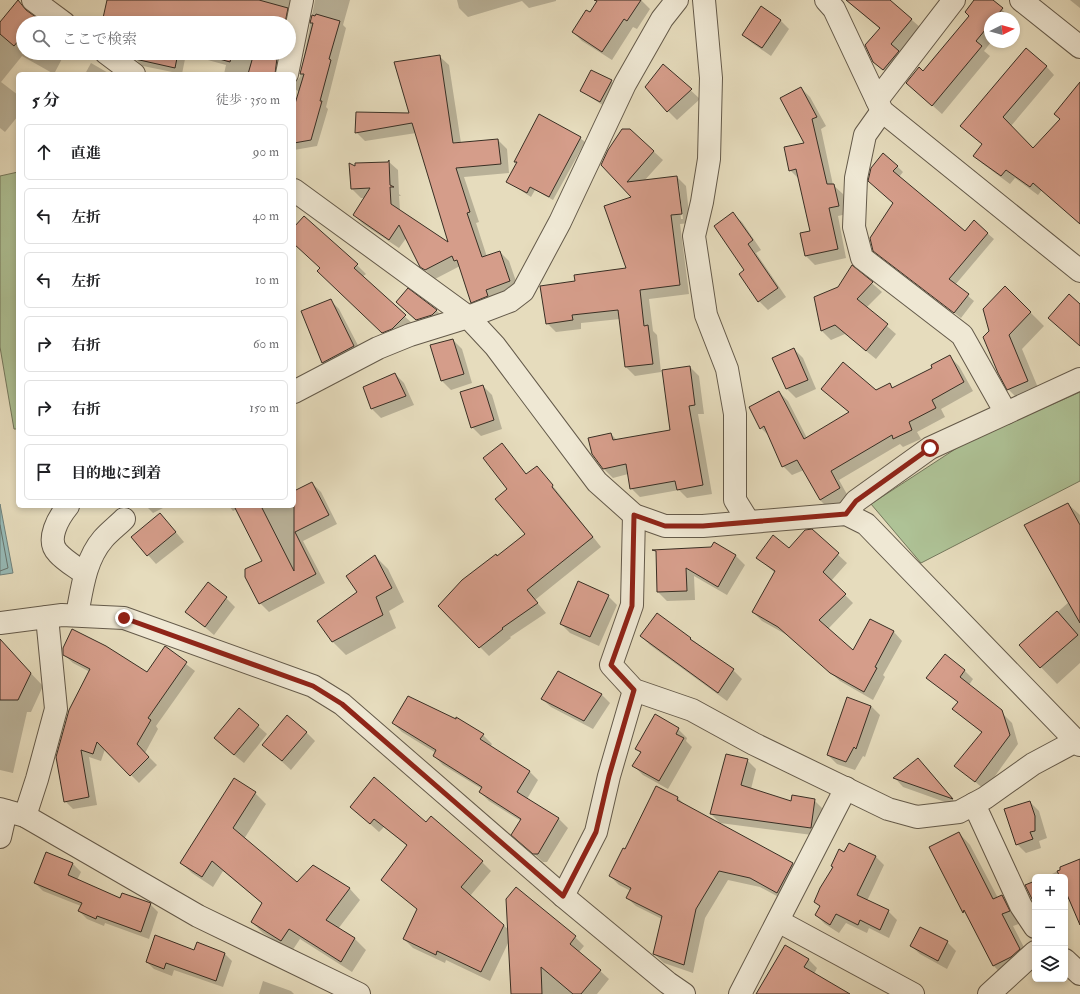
<!DOCTYPE html>
<html lang="ja">
<meta charset="utf-8">
<style>
:root{--surface:#fff;--page:#f6f6f6;--text:#202124;--muted:#757577;--line:#e0e0e0}
body{margin:0;font-family:"IM FELL Double Pica","Noto Serif JP",serif;background:var(--page);color:var(--text)}
.controls{position:absolute;right:12px;bottom:12px;display:grid;overflow:hidden;border-radius:6px;box-shadow:0 2px 6px #0003}
.controls button{width:36px;height:36px;display:grid;place-items:center;padding:0;border:0;border-bottom:1px solid var(--line);background:var(--surface);color:var(--text);font:20px sans-serif}
.compass{position:absolute;left:984px;top:12px;width:36px;height:36px;border-radius:50%;background:var(--surface);box-shadow:0 2px 6px #0003;rotate:84deg}
.stop{position:absolute;width:12px;height:12px;margin:-9px;border:3px solid #8f2418;border-radius:50%;background:#fff}
.stop.end{background:#8f2418;border-color:#fff;box-shadow:0 1px 4px #0008}
.list{margin:0;padding:0;list-style:none}
h2{display:flex;justify-content:space-between;align-items:center;height:52px;margin:0;padding:0 16px;font-size:17px}
h2 small{font-size:13px;font-weight:400;color:var(--muted)}
.list li{display:grid;grid-template-columns:26px 1fr auto;gap:12px;align-items:center;box-sizing:border-box;height:56px;margin:0 8px 8px;padding:0 8px;border:1px solid var(--line);border-radius:6px}
.list b{display:block;font-size:15px;white-space:nowrap}
.list em{font-size:13px;font-style:normal;color:var(--muted)}
.icon{flex:none;width:22px;height:22px;fill:none;stroke:currentColor;stroke-width:2;stroke-linecap:round;stroke-linejoin:round}
.map{position:relative;flex:none;width:1080px;height:994px;overflow:hidden}
.search{position:absolute;background:var(--surface);box-shadow:0 2px 6px #0003;left:16px;top:16px;width:280px;height:44px;display:flex;align-items:center;gap:10px;box-sizing:border-box;padding:0 14px;border-radius:22px;color:var(--muted);font-size:15px}
.panel{position:absolute;background:var(--surface);box-shadow:0 2px 6px #0003;left:16px;top:72px;width:280px;height:436px;border-radius:6px}
.map>svg:first-child{display:block}
.green{fill:#aec296;stroke:#74785d}
.water{fill:#97bab6;stroke:#71827c}
.shadow{fill:#0003;fill-rule:evenodd}
.lines{fill:none;stroke-linecap:round;stroke-linejoin:round}
.shore{stroke:#68746d;stroke-width:1}
.building{fill:#d59d8a;stroke:#392f24}
.minor-casing{stroke:#645a4a;stroke-width:24}
.minor{stroke:#efe8d4;stroke-width:22}
.route{stroke:#8f2418;stroke-width:5}
</style>
<div class="map">
<svg width="1080" height="994" viewBox="0 0 1080 994">
<rect width="100%" height="100%" fill="#e6dcbd"/>
<filter id="stains"><feTurbulence type="fractalNoise" baseFrequency=".005" numOctaves="4"/><feColorMatrix values="0 0 0 0 .2 0 0 0 0 .09 0 0 0 0 .02 0 0 0 .5 -.17"/></filter>
<radialGradient id="worn" r=".72"><stop offset=".6" stop-color="#630" stop-opacity="0"/><stop offset="1" stop-color="#630" stop-opacity=".3"/></radialGradient>
<g class="green">
<polygon points="18,172 18,429 14,429 0,347 0,176"/>
<polygon points="1080,392 1080,481 921,563 871,504 963,444"/>
</g>
<polygon class="water" points="0,504 13,573 0,575"/>
<g class="shadow">
<polygon points="108,0 298,0 289,23 109,23 104,18"/>
<polygon points="315,0 350,0 343,25 346,28 326,107 328,109 317,146 294,150 294,111 299,92 294,88 294,85 300,77"/>
<polygon points="457,0 556,0 556,1 529,8 522,1 468,17 459,8"/>
<polygon points="599,0 641,0 650,9 637,29 633,27 612,60 582,41 573,32 590,14"/>
<polygon points="846,0 890,1 921,28 892,78 873,61 880,29"/>
<polygon points="976,0 991,0 1011,18 990,18 990,42 991,42 984,51 990,56 942,114 907,83 924,72 970,16"/>
<polygon points="1070,0 1080,0 1080,8"/>
<polygon points="18,2 40,23 23,23 23,53 65,53 54,74 22,56 1,82 18,95 18,116 5,132 0,128 0,21 1,22"/>
<polygon points="780,20 789,29 771,56 752,43 743,35"/>
<polygon points="131,53 286,53 282,74 224,74 226,65 186,54 182,74 143,66 131,55"/>
<polygon points="439,56 449,65 461,143 498,140 507,149 509,173 464,177 479,222 476,223 487,257 500,252 509,261 519,290 481,311 472,302 460,266 435,279 421,266 407,237 399,248 363,224 354,215 365,198 361,198 352,189 356,167 389,162 398,170 399,194 401,196 399,196 400,211 449,245 416,133 365,141 356,132 410,114"/>
<polygon points="91,63 110,74 85,74"/>
<polygon points="663,65 700,99 677,120 668,111"/>
<polygon points="1046,66 1054,75 1011,126 1033,149 1061,119 1080,92 1080,215 1042,190 1038,195 1015,178 1010,184 983,164 974,156 983,145 961,126"/>
<polygon points="611,81 615,85 604,106 581,91"/>
<polygon points="801,88 810,97 826,126 821,129 833,185 843,194 847,214 838,216 846,258 815,265 806,256 801,233 811,231 799,179 790,170 806,144"/>
<polygon points="539,116 580,138 585,142 553,200 535,190 531,197 508,182 517,164 515,162"/>
<path d="M630,130l33,30 -19,21 33,-4 9,9 4,37 -10,1 9,70 -40,5 4,32 4,4 4,37 -26,4 -9,-9 -6,-48 -39,4v6l-25,3 -9,-9 29,-41 51,-13 6,-72 -31,-32zM677,185h2l4,34h-2z"/>
<polygon points="897,166 903,172 899,177 966,232 987,233 994,239 955,285 974,301 961,318 874,250 894,203 876,187"/>
<polygon points="733,214 742,222 761,250 756,253 786,297 768,310 759,301 746,270"/>
<polygon points="294,229 357,265 366,274 362,277 414,325 392,341 327,280 321,268 294,244"/>
<polygon points="852,266 882,292 866,308 896,334 876,359 845,334 831,340 822,331 815,298 838,288"/>
<polygon points="330,300 339,309 363,355 332,372 323,363 302,312"/>
<polygon points="406,310 436,310 445,319 425,329"/>
<polygon points="1030,312 1044,326 1022,349 1041,395 1022,403 1008,389 984,337"/>
<polygon points="453,340 462,349 472,383 451,390 442,381"/>
<polygon points="794,349 803,358 816,389 796,398 787,389 774,358"/>
<polygon points="950,357 959,366 973,391 941,409 945,417 917,432 921,439 903,447 900,444 839,480 849,498 829,509 820,500 804,470 792,475 783,466 770,437 761,428 779,392 788,401 807,438 850,413 831,397 876,391 890,385 894,389 933,368"/>
<polygon points="690,367 699,376 704,414 698,414 712,494 687,498 679,490 640,497 631,488 628,474 613,478 604,469 611,434 618,441 671,431"/>
<polygon points="395,374 404,383 414,405 381,418 372,409 364,387"/>
<polygon points="483,386 492,395 502,429 481,436 472,427"/>
<polygon points="502,445 527,475 537,467 545,476 601,547 535,600 546,613 510,637 511,638 489,656 439,606 526,534"/>
<polygon points="312,483 321,492 337,524 303,541 325,583 269,612 260,603 263,561 237,509 233,511 229,506 294,506 294,492"/>
<polygon points="1068,504 1080,515 1080,663 1057,684 1020,645 1069,602"/>
<polygon points="146,506 167,506 153,513"/>
<polygon points="169,524 184,542 156,564 148,555"/>
<polygon points="811,530 847,563 831,581 853,603 828,629 854,652 871,620 894,632 902,641 883,675 885,677 873,700 840,681 787,635 762,621 753,612 775,573 758,558 789,550"/>
<polygon points="714,544 736,556 745,565 727,595 694,576 695,600 667,601 658,592 657,552 655,550 711,548"/>
<polygon points="375,556 388,569 404,602 389,611 396,628 346,655 333,642 318,622 358,592"/>
<polygon points="608,596 617,605 599,646 570,633 561,624"/>
<polygon points="226,598 235,607 214,635 187,612"/>
<polygon points="657,614 733,670 742,679 727,701 650,645 641,636"/>
<polygon points="0,641 43,686 31,712 27,712 13,773 0,770"/>
<polygon points="165,648 195,671 156,726 158,729 145,753 157,765 139,783 105,749 101,761 89,757 97,805 73,809 65,801 90,672 73,663 64,655 148,673"/>
<polygon points="964,670 973,679 969,685 996,707 1012,723 1018,744 985,790 956,766 982,733 954,709 959,703 928,677"/>
<polygon points="601,694 610,703 593,729 551,707 542,699"/>
<polygon points="871,706 880,715 865,757 863,756 855,770 837,764 828,755"/>
<polygon points="393,723 483,735 492,744 490,747 529,771 538,780 527,799 559,819 568,828 547,862 543,862 522,843 521,821 489,801 480,792 482,789 443,765 434,756 436,753 402,732"/>
<polygon points="258,726 267,734 244,763 224,747"/>
<polygon points="678,729 687,738 686,741 692,747 668,789 643,775 634,766 641,753 637,748"/>
<polygon points="306,732 315,741 291,770 263,744"/>
<polygon points="726,755 747,760 756,769 751,789 792,802 814,800 823,809 820,836 720,823 711,814"/>
<polygon points="918,759 927,768 959,807 903,787 895,778"/>
<polygon points="255,793 266,804 244,839 297,883 313,866 350,889 360,900 338,929 355,939 366,950 352,972 300,939 292,951 263,933 252,922 263,904 223,871 213,887 192,873 181,863"/>
<polygon points="677,797 686,806 792,864 801,873 786,901 760,887 728,880 705,918 693,973 664,963 654,954 662,919 636,906 627,898 631,891 619,885 610,876 626,850"/>
<polygon points="1030,802 1039,811 1047,838 1039,841 1041,848 1026,853 1017,844"/>
<polygon points="360,815 426,824 482,862 491,871 470,896 509,930 575,937 584,946 579,952 609,979 597,994 512,994 509,941 490,981 446,960 445,963 413,948 404,939 418,910 382,879 407,846 384,827 379,832"/>
<polygon points="959,833 970,845 998,898 1002,896 1014,908 1021,923 1013,926 1031,961 1005,978 994,966 931,848"/>
<polygon points="845,853 875,856 884,865 867,901 888,911 897,920 889,938 869,928 867,933 846,923 839,933 825,924 816,915 821,907 815,901"/>
<polygon points="1080,860 1080,920 1070,898 1065,900 1065,877 1046,877"/>
<polygon points="73,864 81,872 77,880 121,899 150,904 158,912 149,939 105,923 104,926 87,919 79,911 81,906 43,891 35,883"/>
<polygon points="947,942 956,951 947,969 920,954 911,946"/>
<polygon points="195,951 225,954 232,961 223,987 174,970 172,976 154,969 147,962"/>
<polygon points="808,959 817,968 814,974 848,994 757,994"/>
<polygon points="263,981 291,991 294,994 259,994"/>
</g>
<g class="lines">
<polyline class="shore" points="0,525 8,568 0,571"/>
</g>
<g class="building">
<polygon points="18,0 26,10 37,18 33,23 23,23 23,35 14,46 0,34 0,22"/>
<polygon points="107,0 259,0 288,8 285,23 124,23 103,18"/>
<polygon points="594,0 641,0 627,21 624,19 602,52 572,32 586,10 590,12 597,1"/>
<polygon points="846,0 890,0 912,19 891,44 899,51 883,70 873,62 865,45 880,28"/>
<polygon points="974,0 993,0 1003,8 995,18 990,18 990,24 976,41 982,46 932,106 906,83 919,67 923,71 969,16 965,12"/>
<polygon points="761,6 781,20 762,48 742,35"/>
<polygon points="316,14 340,21 329,59 331,60 320,101 322,101 311,140 294,143 294,107 304,74 300,74 313,23 310,23 312,15 315,16"/>
<polygon points="1026,48 1047,66 1003,117 1033,148 1060,119 1054,114 1080,82 1080,224 1033,183 1030,187 1006,170 1001,176 973,156 982,144 960,126"/>
<polygon points="130,53 178,53 175,68 135,59 130,55"/>
<polygon points="198,53 232,53 230,62"/>
<polygon points="254,53 277,58 275,74 248,74"/>
<polygon points="440,55 453,143 498,139 501,164 456,168 470,212 467,213 482,257 500,251 510,281 486,290 488,296 471,303 457,260 454,261 452,256 425,270 420,267 399,225 389,240 353,215 370,188 351,189 349,163 355,166 355,163 388,162 389,160 390,185 394,187 390,187 391,204 448,242 412,123 355,133 356,112 409,113 394,62"/>
<polygon points="663,64 692,89 667,112 645,87"/>
<polygon points="591,70 612,80 600,102 580,91"/>
<polygon points="801,87 817,117 812,119 827,184 834,184 839,206 829,208 838,249 805,256 800,233 810,231 796,169 789,171 784,147 804,143 780,98"/>
<polygon points="539,114 581,137 549,197 530,187 527,193 506,182 517,162 514,162"/>
<polygon points="622,129 630,129 654,151 627,182 677,176 682,214 671,215 680,285 640,290 644,326 648,325 653,364 625,367 618,310 572,315 573,320 546,324 540,286 575,281 574,275 626,268 604,206 631,197 601,165 608,150"/>
<polygon points="883,153 898,166 893,171 965,231 974,220 988,233 949,279 969,294 954,313 873,251 870,238 893,203 868,181 871,168"/>
<polygon points="733,212 753,240 748,244 778,288 758,302 739,274 744,270 714,226"/>
<polygon points="304,216 358,264 354,268 406,315 392,329 382,333 317,271 320,268 294,244 294,227"/>
<polygon points="852,265 873,282 857,299 888,324 866,351 835,325 821,331 814,297 838,287"/>
<polygon points="1005,286 1031,312 1009,335 1028,381 1007,390 998,373 983,337 989,331 983,309"/>
<polygon points="408,288 437,310 432,315 416,320 396,302"/>
<polygon points="1069,294 1080,304 1080,346 1048,318"/>
<polygon points="331,299 354,346 322,363 301,311"/>
<polygon points="453,339 464,374 441,381 430,345"/>
<polygon points="794,348 808,380 786,389 772,358"/>
<polygon points="950,355 964,382 932,400 936,408 909,422 912,430 893,439 892,435 831,471 840,488 820,500 797,460 782,467 764,426 760,429 749,407 779,391 804,439 849,412 821,389 843,362 876,390 890,383 892,388 932,368 931,365"/>
<polygon points="690,366 695,405 689,406 703,485 677,490 675,481 630,489 626,464 603,469 592,454 588,438 611,433 613,440 670,430 662,370"/>
<polygon points="395,373 406,396 371,409 363,387"/>
<polygon points="483,385 494,420 471,428 460,392"/>
<polygon points="502,443 526,474 537,466 553,485 552,487 593,537 527,590 538,603 502,628 503,629 479,648 438,606 462,580 496,554 497,556 525,534 495,499 507,489 483,458"/>
<polygon points="312,482 329,515 295,532 316,574 259,604 245,577 245,569 262,561 234,506 261,506 294,571 294,491"/>
<polygon points="1068,503 1080,525 1080,623 1024,525"/>
<polygon points="160,513 176,532 147,556 131,537"/>
<polygon points="812,529 839,553 823,572 846,594 819,620 853,650 870,619 894,631 875,667 877,668 864,692 830,673 778,627 752,612 775,571 756,558 773,535 789,548 805,530"/>
<polygon points="714,542 736,555 718,587 686,568 687,591 657,592 656,551 652,550 711,547"/>
<polygon points="375,555 392,588 376,597 383,615 332,642 317,621 357,592 346,576"/>
<polygon points="578,581 609,595 590,637 560,624"/>
<polygon points="208,582 227,597 205,627 185,612"/>
<polygon points="1057,611 1078,635 1040,668 1019,645"/>
<polygon points="657,613 691,638 690,639 734,669 718,693 640,636"/>
<polygon points="72,629 106,646 147,672 165,646 187,662 148,718 151,720 137,744 149,757 130,776 97,742 93,754 81,750 89,797 64,802 56,757 69,710 90,669 63,655 63,648"/>
<polygon points="0,639 31,673 18,700 0,700"/>
<polygon points="945,654 965,670 960,677 1002,710 1010,735 975,782 954,766 982,732 952,709 958,702 926,678"/>
<polygon points="558,671 602,694 584,721 541,699"/>
<polygon points="408,696 456,719 456,717 484,734 480,739 530,771 517,792 559,818 538,854 533,854 511,835 521,819 479,792 482,787 433,756 436,750 392,723"/>
<polygon points="847,697 871,706 856,749 854,747 846,762 827,755"/>
<polygon points="239,708 259,725 234,755 214,738"/>
<polygon points="655,714 679,728 676,734 684,738 659,781 632,766 641,752 635,749"/>
<polygon points="287,715 307,732 282,761 262,745"/>
<polygon points="726,754 748,759 741,785 791,801 792,795 815,799 811,828 710,814"/>
<polygon points="918,758 953,799 893,778"/>
<polygon points="374,777 426,822 431,816 483,861 461,887 504,925 481,972 437,951 436,955 403,939 417,909 381,880 407,845 374,819 370,824 350,807"/>
<polygon points="234,778 256,792 233,828 297,882 313,865 350,888 326,920 355,938 341,962 289,929 281,941 251,922 262,903 212,861 202,877 180,863"/>
<polygon points="656,786 678,797 677,800 793,863 777,893 750,878 719,871 696,909 684,965 653,954 662,916 626,898 631,888 609,876 623,848 625,849"/>
<polygon points="1030,801 1035,816 1035,831 1030,832 1033,839 1016,845 1004,809"/>
<polygon points="959,832 993,899 1002,895 1010,911 1002,914 1020,949 1011,957 993,966 964,910 963,913 929,847"/>
<polygon points="849,843 876,856 857,895 889,910 880,930 860,920 858,925 836,914 830,925 815,915 820,906 814,902 820,888 833,867 831,866 839,849 844,852"/>
<polygon points="46,852 73,863 68,875 120,898 122,893 151,903 141,932 97,916 96,919 78,911 82,903 34,883"/>
<polygon points="1080,859 1080,925 1065,890 1065,877 1060,877 1057,871 1060,870 1060,867"/>
<polygon points="1035,881 1035,901 1033,901 1025,885"/>
<polygon points="516,887 576,936 570,944 601,970 581,994 573,994 541,967 542,994 511,994 506,899"/>
<polygon points="920,927 948,941 938,961 910,946"/>
<polygon points="155,935 194,950 197,942 225,953 216,981 166,963 164,969 146,962"/>
<polygon points="785,945 809,959 804,967 850,994 756,994"/>
</g>
<g class="lines">
<g class="minor-casing">
<g id="minor">
<polyline points="33,0 64,23"/>
<polyline points="704,0 711,78 709,159 702,202 694,236 706,315 727,369 735,414 735,500 748,521"/>
<polyline points="826,0 834,9 882,111 1080,271"/>
<polyline points="1021,0 1080,47"/>
<polyline points="106,53 134,74"/>
<polyline points="287,74 302,0"/>
<polyline points="877,100 954,0"/>
<polyline points="882,111 865,135 856,178 854,227 862,258 962,335 1006,413"/>
<polyline points="294,190 468,317 495,346 597,482 634,515 665,526 703,526 846,514 866,524 1080,745"/>
<polyline points="294,392 378,348 410,335 468,317 510,301 523,291 560,222 625,84 662,19 677,0"/>
<path d="M68,506c-9,11 -23,34 -10,47 7,8 18,14 27,21"/>
<polyline points="846,514 856,501 930,448 1080,379"/>
<polyline points="634,515 632,605 611,665 634,690 692,710 754,744 888,809 917,817 959,812 985,798 1033,764 1076,741"/>
<path d="M77,615c5,-26 8,-55 26,-76 6,-7 14,-13 21,-20"/>
<polyline points="0,623 62,615 124,618 313,686 342,704 563,896 668,983 684,994"/>
<polyline points="974,804 1021,906 1035,927"/>
<polyline points="0,809 25,816 198,916 359,994"/>
<polyline points="25,816 37,779 56,709 47,617"/>
<polyline points="0,837 6,811"/>
<polyline points="563,896 596,832 609,776 634,690"/>
<polyline points="778,921 913,994"/>
<polyline points="1065,960 1080,974"/>
<polyline points="740,994 846,788"/>
<polyline points="989,994 1035,952"/>
</g>
</g>
<use href="#minor" class="minor"/>
</g>
<g class="lines">
<polyline class="route" points="124,618 313,686 342,704 563,896 596,832 609,776 634,690 611,665 632,606 634,515 665,526 703,526 846,514 856,501 930,448"/>
</g>
<rect width="100%" height="100%" filter="url(#stains)"/>
<rect width="100%" height="100%" fill="url(#worn)"/>
</svg>
<div class="controls">
<button>+</button>
<button>−</button>
<button><svg class="icon" aria-label="layers" viewBox="0 0 24 24"><path d="M12 4l9 5-9 5-9-5zM3 14l9 5 9-5"/></svg></button>
</div>
<svg class="compass" viewBox="-18 -18 36 36"><path d="M0-13l5 13h-10z" fill="#e53935"/><path d="M0 13l5-13h-10z" fill="#757577"/></svg>
<div class="stop" style="left:930px;top:448px"></div>
<div class="stop end" style="left:124px;top:618px"></div>
<div class="search"><svg class="icon" aria-label="search" viewBox="0 0 24 24"><circle cx="10" cy="10" r="6"/><path d="M15 15l6 6"/></svg>ここで検索</div>
<section class="panel">
<h2>5 分<small>徒歩 · 350 m</small></h2>
<ul class="list">
<li><svg class="icon" aria-label="ahead" viewBox="0 0 24 24"><path d="M12 20V5M6 11l6-6 6 6"/></svg><div><b>直進</b></div><em>90 m</em></li>
<li><svg class="icon" aria-label="left" viewBox="0 0 24 24"><path d="M17 20v-9H6M10 6l-5 5 5 5"/></svg><div><b>左折</b></div><em>40 m</em></li>
<li><svg class="icon" aria-label="left" viewBox="0 0 24 24"><path d="M17 20v-9H6M10 6l-5 5 5 5"/></svg><div><b>左折</b></div><em>10 m</em></li>
<li><svg class="icon" aria-label="right" viewBox="0 0 24 24"><path d="M7 20v-9h11M14 6l5 5-5 5"/></svg><div><b>右折</b></div><em>60 m</em></li>
<li><svg class="icon" aria-label="right" viewBox="0 0 24 24"><path d="M7 20v-9h11M14 6l5 5-5 5"/></svg><div><b>右折</b></div><em>150 m</em></li>
<li><svg class="icon" aria-label="arrive" viewBox="0 0 24 24"><path d="M6 21V4h12l-3 4 3 4H6"/></svg><div><b>目的地に到着</b></div></li>
</ul>
</section>
</div>
